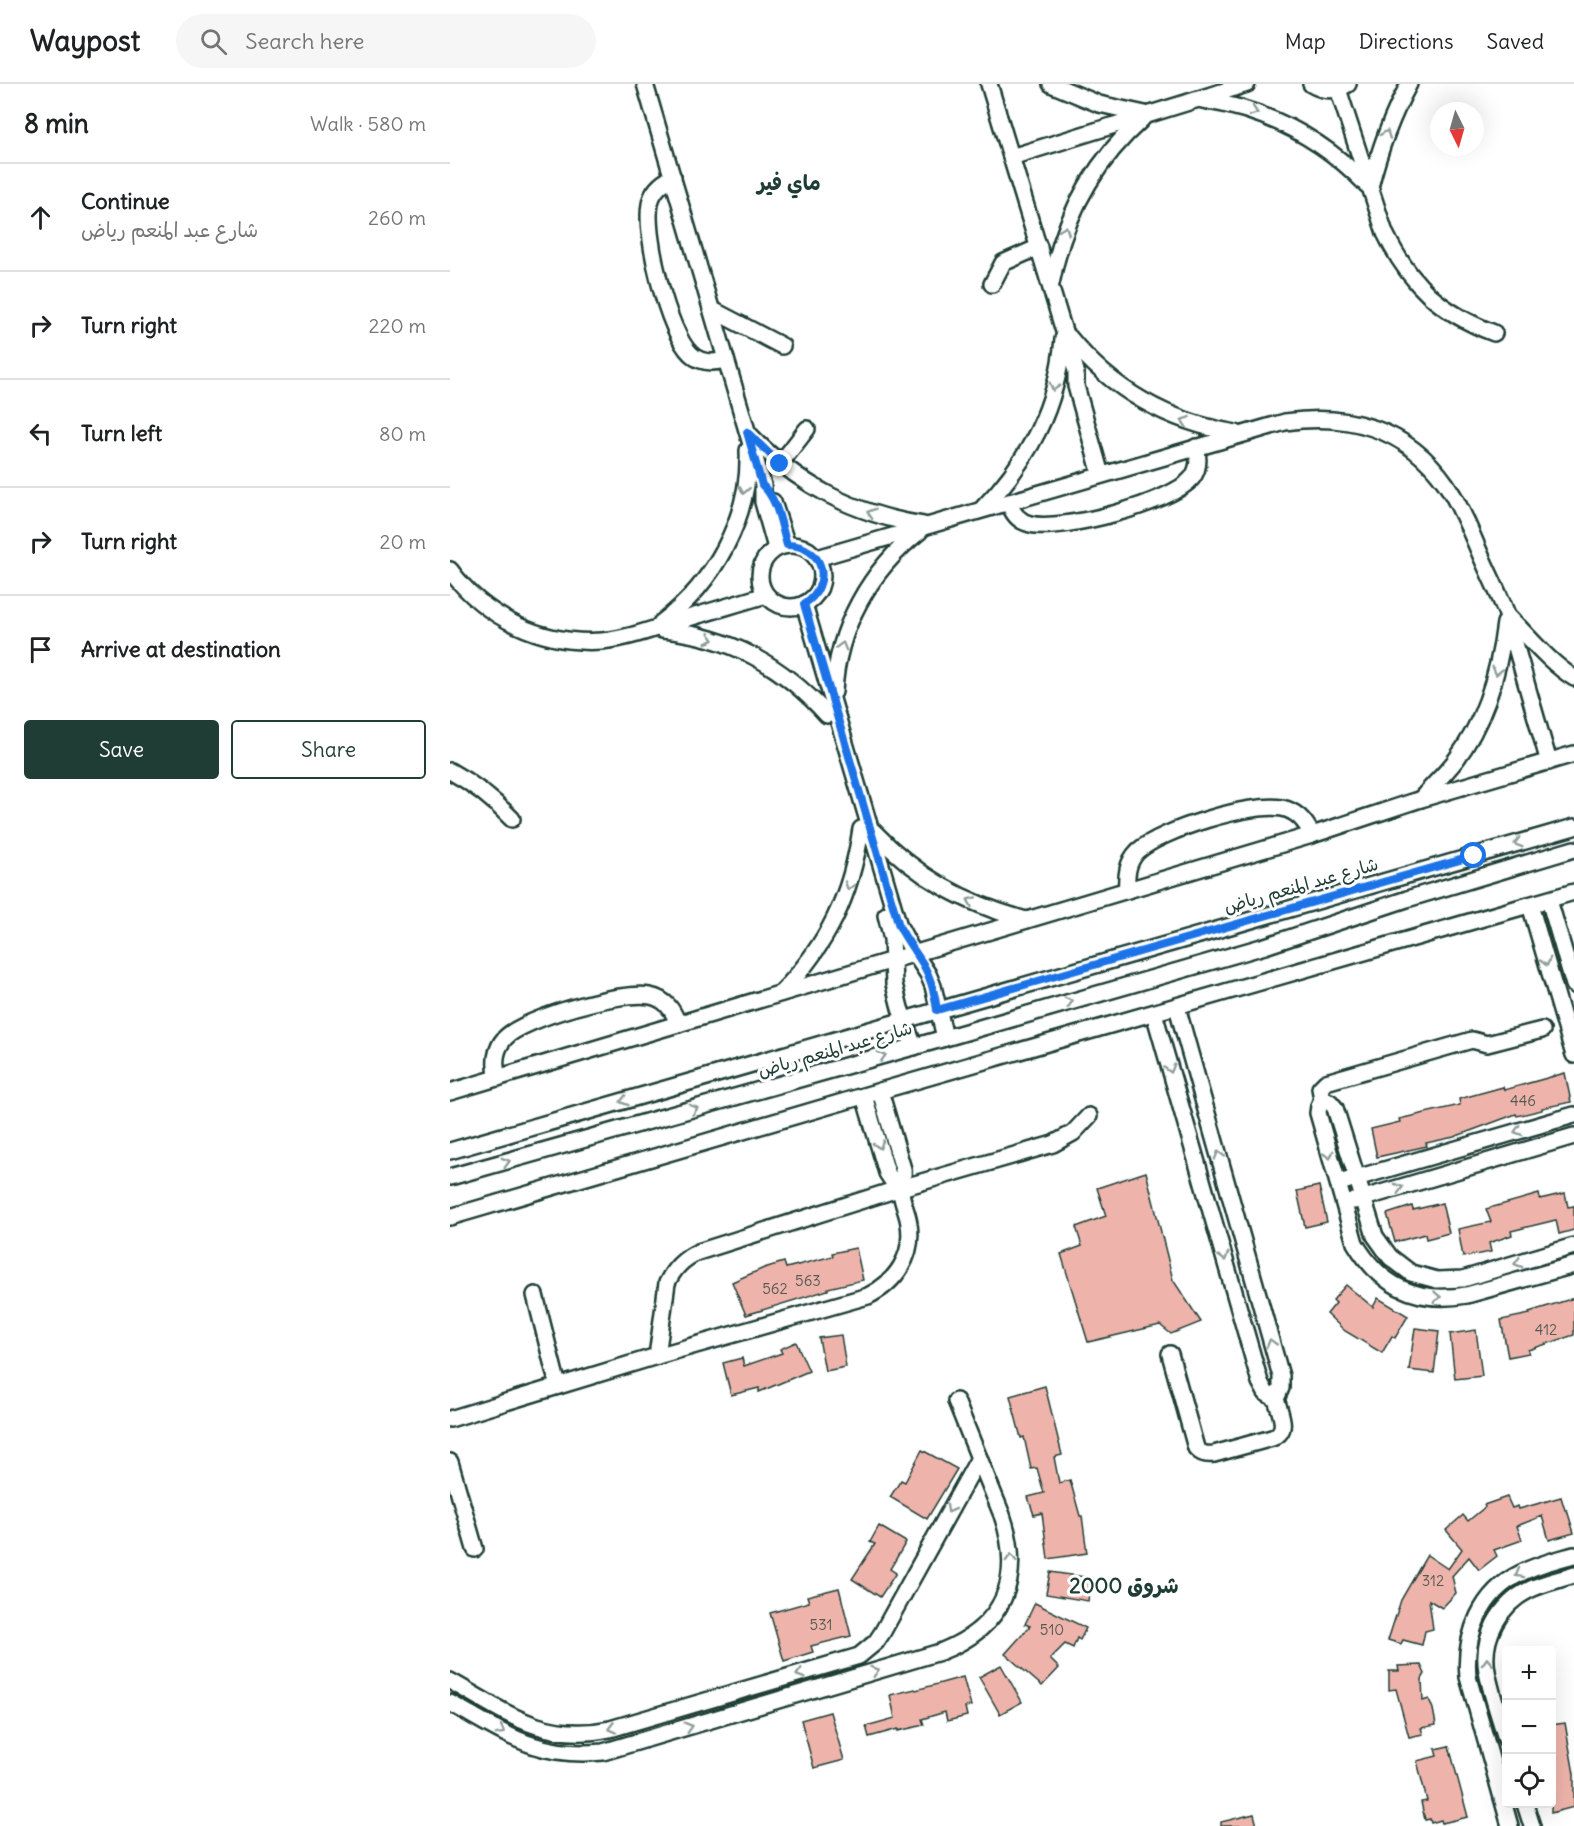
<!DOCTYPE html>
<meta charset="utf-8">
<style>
:root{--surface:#fff;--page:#f6f6f6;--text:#202124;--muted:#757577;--line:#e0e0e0;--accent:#1f3d34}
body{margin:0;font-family:Delius,"Playpen Sans Arabic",sans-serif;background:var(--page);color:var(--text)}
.controls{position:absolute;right:18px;bottom:18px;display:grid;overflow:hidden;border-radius:6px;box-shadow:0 6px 24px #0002}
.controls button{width:54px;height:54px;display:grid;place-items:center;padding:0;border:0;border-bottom:2px solid var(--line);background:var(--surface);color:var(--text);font:30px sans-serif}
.compass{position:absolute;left:980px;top:18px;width:54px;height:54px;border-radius:50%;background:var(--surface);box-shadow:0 6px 24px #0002;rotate:175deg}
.stop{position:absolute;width:18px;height:18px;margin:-14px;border:4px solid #1a73e8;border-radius:50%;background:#fff}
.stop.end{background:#1a73e8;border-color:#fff;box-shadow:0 2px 6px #0008}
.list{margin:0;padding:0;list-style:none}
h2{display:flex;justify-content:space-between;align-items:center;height:78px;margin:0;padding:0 24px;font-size:26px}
h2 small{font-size:20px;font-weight:400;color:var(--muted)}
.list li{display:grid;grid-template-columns:39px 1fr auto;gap:18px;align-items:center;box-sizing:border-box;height:108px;padding:0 24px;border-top:2px solid var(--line)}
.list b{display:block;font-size:22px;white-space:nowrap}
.list p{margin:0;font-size:20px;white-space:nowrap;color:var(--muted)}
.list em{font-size:20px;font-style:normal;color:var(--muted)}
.actions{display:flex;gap:12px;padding:18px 24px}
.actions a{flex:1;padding:14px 0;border:2px solid var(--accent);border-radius:6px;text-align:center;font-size:21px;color:var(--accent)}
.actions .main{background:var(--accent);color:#fff}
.icon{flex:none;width:33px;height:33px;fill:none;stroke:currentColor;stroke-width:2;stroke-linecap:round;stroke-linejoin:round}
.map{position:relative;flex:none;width:1124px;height:1742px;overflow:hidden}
header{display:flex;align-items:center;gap:36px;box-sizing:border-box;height:84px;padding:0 30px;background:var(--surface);border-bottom:2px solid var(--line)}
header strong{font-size:28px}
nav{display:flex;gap:33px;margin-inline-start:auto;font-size:21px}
.search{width:420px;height:54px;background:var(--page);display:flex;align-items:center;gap:15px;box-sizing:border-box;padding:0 21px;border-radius:33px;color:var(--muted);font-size:22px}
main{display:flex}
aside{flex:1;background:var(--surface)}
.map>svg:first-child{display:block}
.building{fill:#eeb4ab;stroke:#1f3d34;stroke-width:1.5}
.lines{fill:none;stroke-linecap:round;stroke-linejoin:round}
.minor-casing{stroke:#1f3d34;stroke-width:20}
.minor{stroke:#fff;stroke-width:15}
.oneway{stroke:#8f9e9a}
.route{stroke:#1a73e8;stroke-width:8}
.labels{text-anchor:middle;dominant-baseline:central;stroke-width:6;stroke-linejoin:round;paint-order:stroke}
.number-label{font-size:15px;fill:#535b52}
.street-label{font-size:18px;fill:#1f3d34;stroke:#fff}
.quarter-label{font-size:21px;font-weight:bold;fill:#1f3d34;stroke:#fff}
</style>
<header>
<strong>Waypost</strong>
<div class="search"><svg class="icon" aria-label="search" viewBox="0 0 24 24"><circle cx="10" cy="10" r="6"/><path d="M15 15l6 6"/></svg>Search here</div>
<nav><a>Map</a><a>Directions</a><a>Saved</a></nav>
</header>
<main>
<aside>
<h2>8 min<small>Walk · 580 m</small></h2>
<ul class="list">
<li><svg class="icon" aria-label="ahead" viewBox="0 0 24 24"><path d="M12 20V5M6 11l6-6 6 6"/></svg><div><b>Continue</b><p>شارع عبد المنعم رياض</p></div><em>260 m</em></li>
<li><svg class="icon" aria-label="right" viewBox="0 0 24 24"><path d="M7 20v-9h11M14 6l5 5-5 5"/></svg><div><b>Turn right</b></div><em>220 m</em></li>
<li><svg class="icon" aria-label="left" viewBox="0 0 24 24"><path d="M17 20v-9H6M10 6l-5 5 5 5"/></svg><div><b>Turn left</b></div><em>80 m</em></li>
<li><svg class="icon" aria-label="right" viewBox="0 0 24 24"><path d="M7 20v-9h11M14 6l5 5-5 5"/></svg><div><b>Turn right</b></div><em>20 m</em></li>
<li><svg class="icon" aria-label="arrive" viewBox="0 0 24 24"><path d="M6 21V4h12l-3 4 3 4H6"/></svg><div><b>Arrive at destination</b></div></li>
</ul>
<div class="actions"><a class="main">Save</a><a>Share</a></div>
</aside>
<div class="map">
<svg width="1124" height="1742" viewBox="0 0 1124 1742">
<rect width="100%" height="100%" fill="#fff"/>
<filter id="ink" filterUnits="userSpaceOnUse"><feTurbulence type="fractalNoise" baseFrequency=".0167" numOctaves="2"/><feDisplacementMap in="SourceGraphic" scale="12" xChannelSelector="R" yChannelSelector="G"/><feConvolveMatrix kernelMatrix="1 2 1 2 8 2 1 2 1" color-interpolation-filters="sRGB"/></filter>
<g filter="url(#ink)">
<g class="building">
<polygon points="1115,989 1121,1018 1092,1024 1092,1026 1067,1032 1066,1030 1004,1053 976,1059 977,1062 927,1073 921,1045 950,1038 949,1035 1010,1021 1009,1015 1053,1003 1054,1006"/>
<polygon points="696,1088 723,1196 751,1238 721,1250 710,1241 638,1258 611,1170 632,1162 626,1143 656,1132 647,1104"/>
<polygon points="869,1102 877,1138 855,1143 847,1107"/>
<polygon points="1115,1109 1118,1123 1124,1122 1124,1146 1109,1150 1106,1136 1061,1147 1062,1151 1039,1159 1041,1168 1013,1173 1008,1145 1041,1138 1036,1125 1089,1110 1090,1115"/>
<polygon points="992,1119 999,1149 976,1155 975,1150 945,1158 937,1130 962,1122 963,1126"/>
<polygon points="406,1164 413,1196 378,1204 378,1206 296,1231 282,1198 314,1184 334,1178 336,1184 383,1172 382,1169"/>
<polygon points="896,1201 923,1223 928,1214 958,1232 945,1254 942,1252 932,1269 895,1247 877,1230 886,1219 883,1216"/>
<polygon points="1124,1214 1124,1251 1078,1266 1079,1269 1058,1273 1051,1236 1080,1230 1079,1228"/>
<polygon points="965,1244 989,1247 984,1289 959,1286"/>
<polygon points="1026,1246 1032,1292 1005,1295 1000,1250"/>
<polygon points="391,1251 396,1283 375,1287 369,1254"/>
<polygon points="346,1258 359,1287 309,1308 309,1304 281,1311 273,1279 292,1274 294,1282 332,1269 330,1265"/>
<polygon points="595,1302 612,1371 604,1373 609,1399 620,1396 630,1432 632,1432 637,1469 598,1475 592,1429 584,1431 578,1413 594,1409 587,1384 581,1385 574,1353 571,1354 560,1312"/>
<polygon points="472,1366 507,1385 477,1435 440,1413 451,1396 455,1398"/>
<polygon points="1057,1413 1062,1424 1068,1422 1069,1425 1111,1413 1115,1426 1117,1426 1124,1449 1099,1456 1092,1432 1067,1442 1072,1456 1044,1466 1047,1472 1029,1486 1019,1473 1002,1492 1006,1509 992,1524 979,1516 983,1545 975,1547 972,1561 953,1556 951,1560 938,1556 951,1516 977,1471 998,1485 1012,1465 996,1446 1013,1431 1018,1437 1035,1423 1034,1421"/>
<polygon points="429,1442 456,1458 440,1485 446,1489 430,1513 402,1495 425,1460 420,1458"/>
<polygon points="600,1488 641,1494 638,1517 596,1510"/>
<polygon points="389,1504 401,1552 361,1562 363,1568 334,1577 320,1529 359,1518 357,1512"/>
<polygon points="585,1519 636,1544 630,1556 627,1554 623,1564 615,1560 600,1575 609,1584 592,1602 555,1570 580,1542 575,1540"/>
<polygon points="551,1581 572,1618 550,1630 529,1593"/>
<polygon points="971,1581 975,1590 972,1595 973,1617 979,1615 983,1625 986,1641 971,1644 973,1650 959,1653 946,1605 939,1606 939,1587 949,1587 948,1582"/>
<polygon points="513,1593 521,1622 515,1623 517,1632 497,1637 495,1628 472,1635 474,1641 448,1647 448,1645 419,1653 416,1642 445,1634 440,1611 465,1605 466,1606"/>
<polygon points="380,1628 394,1676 364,1684 351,1636"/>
<polygon points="1115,1639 1124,1690 1124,1723 1101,1729 1101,1641"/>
<polygon points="999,1662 1018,1733 992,1739 991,1736 981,1739 980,1735 975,1736 971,1718 977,1717 967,1677 987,1672 985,1665"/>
<polygon points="804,1730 807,1742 771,1742 771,1738"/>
</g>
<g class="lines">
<g class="minor-casing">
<g id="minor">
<polyline points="195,0 313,401 313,418 326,464"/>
<polyline points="539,0 626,287 626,302 651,391"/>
<polyline points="601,0 649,20 695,30"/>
<path d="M861,0c13,8 25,7 37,0"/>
<path d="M888,5l47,144c25,52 56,80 109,100"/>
<path d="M753,16c64,10 119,38 164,85"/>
<polyline points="561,73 797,0"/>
<path d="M223,93c-12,6 -21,14 -23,27 -6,31 18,129 41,150 10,10 23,9 35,6"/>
<path d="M920,103c9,-36 21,-70 39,-103"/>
<polyline points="542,200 553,179 589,163"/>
<path d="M601,200c12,-65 42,-121 91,-165"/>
<polyline points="261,225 332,262"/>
<path d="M619,253c43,53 100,85 167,96"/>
<path d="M299,350c49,51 104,80 174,91"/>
<polyline points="330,380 357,345"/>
<polyline points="323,418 337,461"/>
<path d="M559,418c3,11 9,19 21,22 31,8 142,-21 162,-46 7,-9 7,-20 4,-31"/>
<path d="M533,424c46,-48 74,-101 80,-169"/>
<circle cx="341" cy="492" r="31"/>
<path d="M367,474l468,-136c63,-9 122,6 161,62 15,22 25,49 36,74 8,18 17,36 24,54 6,16 9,33 14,49 9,33 19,67 29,101"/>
<path d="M0,486c35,48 92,75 152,71 23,-2 45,-10 67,-17 32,-10 64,-19 97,-29"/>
<polyline points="354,520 449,842 459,861 478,890 483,902 495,954"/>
<path d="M1058,532c22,22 40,45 66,62"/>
<path d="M211,539c53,-40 90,-106 87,-173"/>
<path d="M212,546c68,6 120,35 165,85"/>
<path d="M384,608c3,-64 36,-122 86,-161"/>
<path d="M0,687c24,13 43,28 62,48"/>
<path d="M971,715c11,-13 24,-25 34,-38 31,-41 44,-89 50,-138"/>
<path d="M423,747c45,47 91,72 153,89"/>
<path d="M677,806c-1,-14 0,-28 11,-39 23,-21 114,-49 144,-43 15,3 24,14 30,27"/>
<polyline points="1099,816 1124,901"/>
<polyline points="1080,821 1124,971"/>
<polyline points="436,831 442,855 444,900 450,924 464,963"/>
<path d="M331,909c47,-49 70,-97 80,-164"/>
<polyline points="704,929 810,1298 816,1309 826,1315"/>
<path d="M1092,946l-55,14 -15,-4 -146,42 -6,6 2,11 -3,7 -1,7 37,130c26,44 62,61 112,52l107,-30"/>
<path d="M48,994c-4,-14 -3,-29 7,-40 19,-20 118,-48 145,-42 16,3 23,14 28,28"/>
<polyline points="0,1008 862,751 971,715 1124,670"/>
<polyline points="414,1012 437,1089 443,1098 451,1104"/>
<polyline points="872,1015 880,1018 885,1024 925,1152 940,1173 961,1189 987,1196 1013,1195 1124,1162"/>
<polyline points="0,1067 1124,743"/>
<polyline points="0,1093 495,954 815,862 957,815 1124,765"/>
<polyline points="896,1097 1124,1031"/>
<polyline points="904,1117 1124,1052"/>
<polyline points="0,1133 430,1007 1124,808"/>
<polyline points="85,1211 108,1302"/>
<path d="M720,1270l26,94c5,6 10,7 18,6l58,-16c18,-7 8,-25 4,-39l5,-11v-12l-104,-369"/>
<path d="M207,1272l10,-73c7,-15 16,-24 31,-31l203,-64 152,-44 20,-11 16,-17"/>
<path d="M0,1335l207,-63 211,-60c28,-14 46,-40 41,-72 -1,-11 -9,-25 -8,-36 1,-7 3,-12 2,-19l-23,-78"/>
<polyline points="0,1378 25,1465"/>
<path d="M0,1597c56,31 93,62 160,48l249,-73 17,-14 6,-9 97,-175"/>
<path d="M0,1619c55,30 87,56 153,49l337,-100c64,-25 84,-73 62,-137l-46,-114"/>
<path d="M1056,1655c-6,-22 -15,-45 -19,-68 -6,-33 13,-67 42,-81 14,-7 30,-10 45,-15"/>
<polyline points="1075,1720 1082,1742"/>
<path d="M1060,1742l-42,-149c-4,-42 13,-85 53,-104 17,-9 35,-13 53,-18"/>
</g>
</g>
<use href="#minor" class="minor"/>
</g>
<defs><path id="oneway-chevron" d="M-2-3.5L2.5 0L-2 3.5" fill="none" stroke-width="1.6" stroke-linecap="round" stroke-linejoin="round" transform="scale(1.5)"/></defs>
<g class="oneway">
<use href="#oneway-chevron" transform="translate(804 28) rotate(19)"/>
<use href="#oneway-chevron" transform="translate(936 50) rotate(-70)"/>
<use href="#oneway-chevron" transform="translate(615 146) rotate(-69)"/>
<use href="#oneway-chevron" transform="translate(604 303) rotate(106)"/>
<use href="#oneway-chevron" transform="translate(735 337) rotate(-161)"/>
<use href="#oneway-chevron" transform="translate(294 406) rotate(101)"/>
<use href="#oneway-chevron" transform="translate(421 429) rotate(-162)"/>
<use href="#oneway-chevron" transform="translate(260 555) rotate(16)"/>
<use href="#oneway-chevron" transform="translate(392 562) rotate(-74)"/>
<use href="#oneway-chevron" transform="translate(1047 587) rotate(104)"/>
<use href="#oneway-chevron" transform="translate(1068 759) rotate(164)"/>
<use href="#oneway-chevron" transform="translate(399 802) rotate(109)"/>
<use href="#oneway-chevron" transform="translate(521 817) rotate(-156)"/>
<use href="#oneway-chevron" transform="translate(1096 878) rotate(74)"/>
<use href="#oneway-chevron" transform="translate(619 918) rotate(-16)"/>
<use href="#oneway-chevron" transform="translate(432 972) rotate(-16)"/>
<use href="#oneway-chevron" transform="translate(720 985) rotate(74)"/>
<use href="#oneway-chevron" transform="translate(174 1017) rotate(164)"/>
<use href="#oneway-chevron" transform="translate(244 1025) rotate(-16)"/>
<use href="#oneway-chevron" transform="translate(1068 1047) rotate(164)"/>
<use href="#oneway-chevron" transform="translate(429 1061) rotate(73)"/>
<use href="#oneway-chevron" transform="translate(769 1071) rotate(-106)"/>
<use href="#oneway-chevron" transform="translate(879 1071) rotate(75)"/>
<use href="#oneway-chevron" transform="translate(56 1078) rotate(-16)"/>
<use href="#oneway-chevron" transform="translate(949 1104) rotate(-16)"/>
<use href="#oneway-chevron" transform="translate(774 1173) rotate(74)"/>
<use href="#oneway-chevron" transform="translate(1068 1179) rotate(164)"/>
<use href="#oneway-chevron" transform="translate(987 1213) rotate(4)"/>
<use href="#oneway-chevron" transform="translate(821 1259) rotate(-106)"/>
<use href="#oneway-chevron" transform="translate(500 1425) rotate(119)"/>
<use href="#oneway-chevron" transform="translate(561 1474) rotate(-91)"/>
<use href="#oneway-chevron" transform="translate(1069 1490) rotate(151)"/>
<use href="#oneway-chevron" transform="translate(1037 1578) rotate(-92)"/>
<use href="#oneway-chevron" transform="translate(425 1587) rotate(-17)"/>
<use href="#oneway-chevron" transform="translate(350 1590) rotate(164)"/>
<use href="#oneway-chevron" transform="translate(239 1643) rotate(-17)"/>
<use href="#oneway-chevron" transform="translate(162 1644) rotate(165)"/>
<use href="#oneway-chevron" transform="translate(51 1647) rotate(29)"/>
</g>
</g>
<g class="lines" filter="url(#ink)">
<path class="route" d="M330,380l-33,-32 15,53c16,14 19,41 25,60 37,0 47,39 17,59l95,322c7,14 16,25 24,38 8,14 12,30 14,46l537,-154"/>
</g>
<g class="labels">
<g class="number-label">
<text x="1073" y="1016">446</text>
<text x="358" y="1196">563</text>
<text x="325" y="1204">562</text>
<text x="1096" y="1245">412</text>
<text x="983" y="1496">312</text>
<text x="371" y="1540">531</text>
<text x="602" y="1545">510</text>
</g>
<g class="street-label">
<text transform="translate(851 801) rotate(-16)">شارع عبد المنعم رياض</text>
<text transform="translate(385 965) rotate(-16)">شارع عبد المنعم رياض</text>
</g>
<g class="quarter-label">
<text x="339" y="98">ماي فير</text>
<text x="674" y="1501">شروق 2000</text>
</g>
</g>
</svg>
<div class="controls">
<button>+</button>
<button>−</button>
<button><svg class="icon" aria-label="locate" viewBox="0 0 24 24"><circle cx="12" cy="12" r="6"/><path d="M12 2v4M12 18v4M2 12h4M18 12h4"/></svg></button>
</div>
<svg class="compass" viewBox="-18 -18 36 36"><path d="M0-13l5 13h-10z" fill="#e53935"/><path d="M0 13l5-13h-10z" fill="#757577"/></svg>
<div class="stop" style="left:1024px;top:772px"></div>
<div class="stop end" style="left:330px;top:380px"></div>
</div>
</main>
